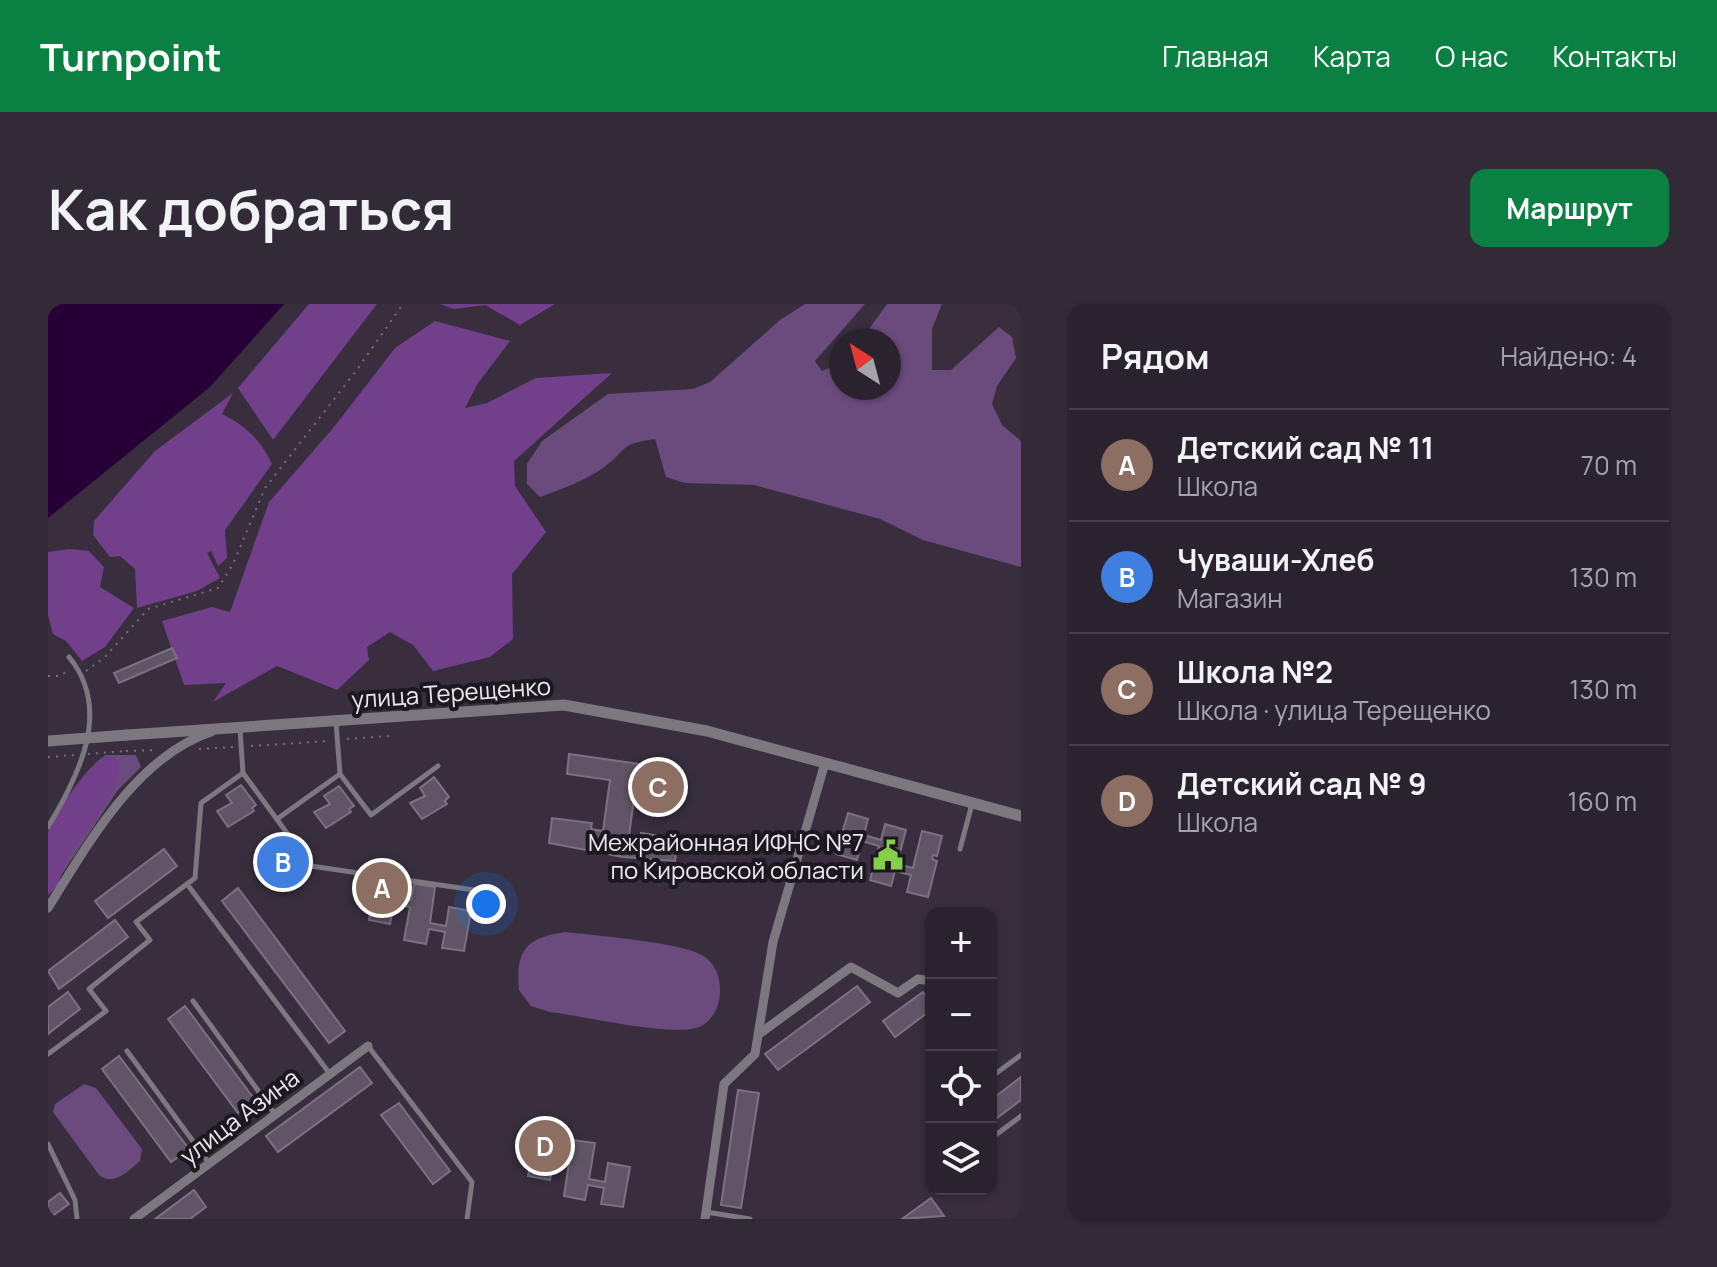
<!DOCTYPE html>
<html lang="ru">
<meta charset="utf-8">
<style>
:root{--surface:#2a222e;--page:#322a36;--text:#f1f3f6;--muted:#a5a4aa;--line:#463f4a;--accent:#0b8043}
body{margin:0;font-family:Manrope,sans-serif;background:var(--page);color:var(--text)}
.controls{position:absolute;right:24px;bottom:24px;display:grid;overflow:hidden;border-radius:16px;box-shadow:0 2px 6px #0004}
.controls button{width:72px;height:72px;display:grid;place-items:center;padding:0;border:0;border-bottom:2px solid var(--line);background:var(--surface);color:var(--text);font:40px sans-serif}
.compass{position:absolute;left:781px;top:24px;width:72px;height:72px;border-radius:50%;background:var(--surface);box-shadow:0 2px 6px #0004;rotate:324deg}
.you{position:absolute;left:438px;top:600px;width:28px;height:28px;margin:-20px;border:6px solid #fff;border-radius:50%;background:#1a73e8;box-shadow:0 0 0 12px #1a73e833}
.badge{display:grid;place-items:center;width:52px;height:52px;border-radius:50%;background:var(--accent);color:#fff;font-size:26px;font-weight:700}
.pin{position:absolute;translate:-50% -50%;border:4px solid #fff;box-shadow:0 2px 8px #0006}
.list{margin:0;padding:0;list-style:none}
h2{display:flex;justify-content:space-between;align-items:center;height:104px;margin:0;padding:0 32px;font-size:34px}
h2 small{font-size:26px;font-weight:400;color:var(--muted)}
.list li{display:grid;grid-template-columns:52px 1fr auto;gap:24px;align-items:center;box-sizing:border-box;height:112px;padding:0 32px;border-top:2px solid var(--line)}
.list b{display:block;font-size:30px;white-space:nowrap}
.list p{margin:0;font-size:26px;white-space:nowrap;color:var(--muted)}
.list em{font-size:26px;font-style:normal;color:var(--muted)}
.icon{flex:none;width:44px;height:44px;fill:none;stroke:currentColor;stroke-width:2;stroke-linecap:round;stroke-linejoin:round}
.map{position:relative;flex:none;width:973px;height:915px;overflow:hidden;border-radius:16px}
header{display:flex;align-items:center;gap:48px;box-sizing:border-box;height:112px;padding:0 40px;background:var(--accent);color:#fff}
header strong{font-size:38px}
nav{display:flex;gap:44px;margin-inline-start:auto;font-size:28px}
.intro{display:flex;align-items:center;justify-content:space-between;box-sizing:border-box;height:192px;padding:0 48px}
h1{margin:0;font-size:56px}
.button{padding:20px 36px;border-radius:16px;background:var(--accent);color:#fff;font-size:28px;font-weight:700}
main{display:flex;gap:48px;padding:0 48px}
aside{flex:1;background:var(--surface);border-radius:16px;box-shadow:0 2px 6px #0004}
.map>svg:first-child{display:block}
.green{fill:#6b4a7d}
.forest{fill:#723f8b}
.water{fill:#270037}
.building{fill:#605566;stroke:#7c7082;stroke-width:2}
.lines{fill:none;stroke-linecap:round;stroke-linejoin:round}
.path{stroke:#776e7c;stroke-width:2;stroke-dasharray:2 6;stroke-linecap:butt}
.service{stroke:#7d7780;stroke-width:5}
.minor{stroke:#7d7780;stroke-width:9}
.tertiary{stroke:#7d7780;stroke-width:11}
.path-bridge{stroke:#776e7c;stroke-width:2;stroke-dasharray:2 6;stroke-linecap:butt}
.tertiary-bridge{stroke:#7d7780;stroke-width:11}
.labels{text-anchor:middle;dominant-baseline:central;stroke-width:8;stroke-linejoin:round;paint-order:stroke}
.street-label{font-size:24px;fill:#ede7f1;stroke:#1c181f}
.poi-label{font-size:24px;fill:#ede7f1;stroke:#1c181f;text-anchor:end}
</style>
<header>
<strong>Turnpoint</strong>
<nav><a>Главная</a><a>Карта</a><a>О нас</a><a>Контакты</a></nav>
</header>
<div class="intro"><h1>Как добраться</h1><a class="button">Маршрут</a></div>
<main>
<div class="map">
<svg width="973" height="915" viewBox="0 0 973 915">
<rect width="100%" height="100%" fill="#382e3d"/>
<g class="green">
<path d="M757,0h60l-50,57 7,10 19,-8v25h48v-48h-28l26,-36h55l-10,25v41h19l48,-43 13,10 4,21 -19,28 -5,18 10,21 19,16v126l-98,-27 -43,-21 -126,-34 -69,-2 -19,-6 -11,-38c-37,5 -26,10 -52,29 -19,13 -41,21 -63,29l-13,-13v-20l15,-23 66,-47 85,-5 17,-7 70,-62z"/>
<polygon points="57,451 88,451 93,463 70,486 0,591 0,539"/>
<path d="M518,628c30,4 118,10 139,25 14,10 17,29 14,44 -3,12 -11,24 -23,27 -28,8 -113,-12 -146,-16l-19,-6 -12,-16c-4,-40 8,-53 47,-58z"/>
<path d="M36,780l12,4 46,61 -2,12c-12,10 -26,26 -41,14l-46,-63 2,-8z"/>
</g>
<g class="forest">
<polygon points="261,0 329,0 225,136 190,84"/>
<polygon points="392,0 507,0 472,21 437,1 406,5"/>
<polygon points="387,17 462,37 430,79 417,104 439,99 488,74 564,69 466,157 467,182 498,228 464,270 465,335 442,353 385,367 365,341 342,328 319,343 321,356 289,386 229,362 165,398 178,379 136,381 114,317 164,303 182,308 221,198 286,123 347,44"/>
<path d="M185,89l-11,21c23,11 40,27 50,50l-47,66 2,28 -9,8 -7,-15 -4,2 13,25 -23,13 -60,17 -2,-39 -15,-13 -10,1 -17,-22 1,-14 61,-70z"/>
<polygon points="22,245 41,247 56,263 52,283 86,304 57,343 34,357 18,337 5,330 0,311 0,248"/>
<path d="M59,451l8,3c16,25 -34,77 -46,98 -8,14 -7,29 -21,39 0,-15 0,-50 0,-63 7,-19 42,-71 59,-77z"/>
</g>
<polygon class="water" points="0,0 236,0 162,83 0,214"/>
<g class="building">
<polygon points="124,344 129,354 71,379 66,369"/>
<polygon points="521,450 634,466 632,486 588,480 581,532 592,534 593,529 630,535 627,557 575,553 501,539 504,514 544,519 543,525 555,527 562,476 519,470"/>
<polygon points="386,473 401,493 397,497 399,500 374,515 362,499 377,492 372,484"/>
<polygon points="193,481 208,501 204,504 206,507 180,523 169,507 184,499 178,491"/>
<polygon points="291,482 306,502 301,505 303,508 278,524 266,508 282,500 276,492"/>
<polygon points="800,509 820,515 816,531 833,536 837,520 858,526 849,560 865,564 874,527 894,532 889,552 885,551 884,555 889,557 880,593 859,588 863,571 847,567 843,582 822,576 831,542 814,537 809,556 788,550"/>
<polygon points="706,530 721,533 718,543 704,541"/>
<polygon points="116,545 129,562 60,614 47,597"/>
<polygon points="328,574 349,578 347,593 363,596 366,580 387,583 382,619 398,622 401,603 423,607 416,647 394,644 397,628 381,625 378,640 356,636 362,603 346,600 342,620 321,616"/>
<polygon points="190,584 297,727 281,739 174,597"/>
<polygon points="67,616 80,633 11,685 0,667"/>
<polygon points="809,682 822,698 730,766 717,750"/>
<polygon points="20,688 32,705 0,730 0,703"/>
<polygon points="875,688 883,699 883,706 847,733 835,717"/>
<polygon points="137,702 207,796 190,809 120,715"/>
<polygon points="71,752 141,845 123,858 54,765"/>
<polygon points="312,763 324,779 230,848 218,832"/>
<polygon points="973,773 973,796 949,814 943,805 943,796"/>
<polygon points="690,786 711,789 693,904 673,901"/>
<polygon points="351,799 402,867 385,880 333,811"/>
<polygon points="487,830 508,834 506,849 522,852 525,836 547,839 541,875 557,878 560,859 582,863 575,903 553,900 556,884 540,881 537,896 516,892 521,859 505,856 502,876 480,872"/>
<polygon points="146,886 158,903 142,915 107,915"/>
<polygon points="12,889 21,900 0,915 0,898"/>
<polygon points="883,894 896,912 854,915"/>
</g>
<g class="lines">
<g class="path">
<polyline points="38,367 57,353 100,305 170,284 185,260 217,184 308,67 355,0"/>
<polyline points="0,372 12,372 21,366"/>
<polyline points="299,435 341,432"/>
<polyline points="203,442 280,437"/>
<polyline points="151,445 185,443"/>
<polyline points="78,447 109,446"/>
</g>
<g class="service">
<polyline points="192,425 195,469 263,562 426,586"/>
<polyline points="292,470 323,511 390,462"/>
<polyline points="229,515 292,470 288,419"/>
<path d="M0,523c30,-50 65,-117 21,-170"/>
<polyline points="912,545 924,500"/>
<polyline points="139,580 282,770"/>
<polyline points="145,697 227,810"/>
<polyline points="320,742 424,878 419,915"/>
<polyline points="79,747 161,859"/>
<polyline points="0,750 58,707 41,685 102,636 88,618 147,574 153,499 195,469"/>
<polyline points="943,773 973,751"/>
<polyline points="943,822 949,830 973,812"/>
<polyline points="0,840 27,896 29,915"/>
<polyline points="658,908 702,915"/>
</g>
<g class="minor">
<path d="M0,604c40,-64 88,-151 163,-176"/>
<polyline points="711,730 803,663 850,689 870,675 883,677"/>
<polyline points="86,915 320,742"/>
<polyline points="657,915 676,780 707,750 725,638 777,459"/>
</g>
<polyline class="tertiary" points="79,431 516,401 659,427 973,512"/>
<polyline class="path-bridge" points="0,453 78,447"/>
<polyline class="tertiary-bridge" points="0,437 79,431"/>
</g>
<defs>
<g id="civic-bare" transform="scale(2.4)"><path d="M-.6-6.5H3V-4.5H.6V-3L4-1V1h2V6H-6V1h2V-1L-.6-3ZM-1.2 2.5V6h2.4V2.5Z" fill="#87cf4a" stroke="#1c181f" stroke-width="2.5" paint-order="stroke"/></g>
</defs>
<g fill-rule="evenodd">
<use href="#civic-bare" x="840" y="551"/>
</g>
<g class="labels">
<g class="street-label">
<text transform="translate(403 388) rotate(-4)">улица Терещенко</text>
<text transform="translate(191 812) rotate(-37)">улица Азина</text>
</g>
<g class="poi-label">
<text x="816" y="537">Межрайонная ИФНС №7<tspan x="816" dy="28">по Кировской области</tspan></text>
</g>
</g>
</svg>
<div class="controls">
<button>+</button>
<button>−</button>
<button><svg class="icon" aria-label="locate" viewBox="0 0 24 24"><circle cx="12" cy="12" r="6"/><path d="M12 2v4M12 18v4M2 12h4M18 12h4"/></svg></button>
<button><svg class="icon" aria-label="layers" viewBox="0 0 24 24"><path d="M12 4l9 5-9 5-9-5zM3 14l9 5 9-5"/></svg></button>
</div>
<svg class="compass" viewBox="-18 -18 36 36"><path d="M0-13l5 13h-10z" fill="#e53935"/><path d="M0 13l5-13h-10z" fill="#a5a4aa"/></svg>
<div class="you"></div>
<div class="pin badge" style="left:334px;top:584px;background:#8d6e63">A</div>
<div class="pin badge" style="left:235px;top:558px;background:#3f7fe0">B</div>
<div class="pin badge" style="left:610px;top:483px;background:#8d6e63">C</div>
<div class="pin badge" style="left:497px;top:842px;background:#8d6e63">D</div>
</div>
<aside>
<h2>Рядом<small>Найдено: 4</small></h2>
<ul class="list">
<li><span class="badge" style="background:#8d6e63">A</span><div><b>Детский сад № 11</b><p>Школа</p></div><em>70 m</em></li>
<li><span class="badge" style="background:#3f7fe0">B</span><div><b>Чуваши-Хлеб</b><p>Магазин</p></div><em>130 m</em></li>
<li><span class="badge" style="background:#8d6e63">C</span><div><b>Школа №2</b><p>Школа · улица Терещенко</p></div><em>130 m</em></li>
<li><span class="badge" style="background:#8d6e63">D</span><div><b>Детский сад № 9</b><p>Школа</p></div><em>160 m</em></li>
</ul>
</aside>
</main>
